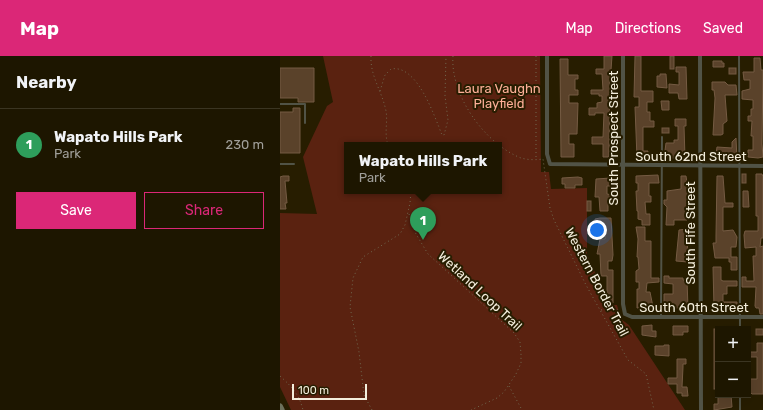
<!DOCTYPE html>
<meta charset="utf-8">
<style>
:root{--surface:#1d1600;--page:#2a230f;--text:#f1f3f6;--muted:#a09f99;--line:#3b3522;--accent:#db2777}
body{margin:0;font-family:Rubik,sans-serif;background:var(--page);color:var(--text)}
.controls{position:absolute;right:12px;bottom:12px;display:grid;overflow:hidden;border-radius:0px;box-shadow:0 4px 16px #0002}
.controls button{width:36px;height:36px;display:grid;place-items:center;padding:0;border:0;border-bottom:1px solid var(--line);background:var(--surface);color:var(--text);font:20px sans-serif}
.scale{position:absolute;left:12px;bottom:10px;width:75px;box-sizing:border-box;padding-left:4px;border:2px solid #f4eedc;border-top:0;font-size:11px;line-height:14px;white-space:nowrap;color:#f4eedc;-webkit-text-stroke:3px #271d00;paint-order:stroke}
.you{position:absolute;left:317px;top:174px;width:14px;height:14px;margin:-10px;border:3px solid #fff;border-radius:50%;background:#1a73e8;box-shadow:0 0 0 6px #1a73e833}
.badge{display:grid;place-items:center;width:26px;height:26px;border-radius:50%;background:var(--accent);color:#fff;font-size:13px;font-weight:700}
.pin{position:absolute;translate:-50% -33px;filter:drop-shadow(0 1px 2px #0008)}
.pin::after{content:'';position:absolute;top:21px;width:14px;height:12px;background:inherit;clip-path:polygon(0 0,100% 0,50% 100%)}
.popup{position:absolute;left:64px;top:86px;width:158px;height:52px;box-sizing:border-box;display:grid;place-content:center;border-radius:0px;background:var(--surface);filter:drop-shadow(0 1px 3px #0005);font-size:13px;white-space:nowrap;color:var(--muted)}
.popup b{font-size:15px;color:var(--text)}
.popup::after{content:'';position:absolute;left:50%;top:100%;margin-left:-8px;border:8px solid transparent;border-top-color:var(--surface)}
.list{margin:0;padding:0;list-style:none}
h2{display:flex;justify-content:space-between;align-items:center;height:52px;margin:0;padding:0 16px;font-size:17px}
h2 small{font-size:13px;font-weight:400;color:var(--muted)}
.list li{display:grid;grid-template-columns:26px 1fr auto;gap:12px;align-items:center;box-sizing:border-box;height:72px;padding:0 16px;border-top:1px solid var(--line)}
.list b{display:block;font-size:15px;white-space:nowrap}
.list p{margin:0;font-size:13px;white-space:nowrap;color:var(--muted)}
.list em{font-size:13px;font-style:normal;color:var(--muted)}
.actions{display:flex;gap:8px;padding:12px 16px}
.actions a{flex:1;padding:9px 0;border:1px solid var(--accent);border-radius:0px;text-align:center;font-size:14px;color:var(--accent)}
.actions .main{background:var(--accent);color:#fff}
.map{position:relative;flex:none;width:483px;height:354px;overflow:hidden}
header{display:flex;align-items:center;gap:24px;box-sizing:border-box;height:56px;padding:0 20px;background:var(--accent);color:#fff}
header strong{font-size:19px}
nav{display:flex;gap:22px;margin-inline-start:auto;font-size:14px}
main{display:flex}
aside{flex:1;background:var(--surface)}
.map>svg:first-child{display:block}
.green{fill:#5a2210;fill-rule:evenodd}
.building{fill:#5a422a;stroke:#755b43}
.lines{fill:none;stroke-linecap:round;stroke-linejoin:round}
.path{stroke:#716950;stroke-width:1;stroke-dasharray:1 3;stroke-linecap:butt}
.lane{stroke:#515346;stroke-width:2}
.street{stroke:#515346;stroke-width:4}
.secondary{stroke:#6d715b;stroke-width:5.5}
.labels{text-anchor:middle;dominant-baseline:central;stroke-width:4;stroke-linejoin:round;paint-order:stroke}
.park-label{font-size:13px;fill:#fdaf97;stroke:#271d00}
.street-label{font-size:13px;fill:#f4eedc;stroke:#271d00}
</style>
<header>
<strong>Map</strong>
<nav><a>Map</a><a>Directions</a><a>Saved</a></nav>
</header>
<main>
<aside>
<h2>Nearby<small></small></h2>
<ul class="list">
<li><span class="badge" style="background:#2e9e5b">1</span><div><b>Wapato Hills Park</b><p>Park</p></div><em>230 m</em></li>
</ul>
<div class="actions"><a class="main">Save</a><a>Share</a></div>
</aside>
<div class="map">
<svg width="483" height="354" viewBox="0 0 483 354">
<rect width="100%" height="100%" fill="#271d00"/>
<path class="green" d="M43,0h217l1,116h8l2,17 36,-1v66l22,51h8l4,14 8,6 56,85h-394l-11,-23v-174l37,1 -14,-57 24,-51 6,-4zM67,89h152v46h-152z"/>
<g class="building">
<polygon points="324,0 332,0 331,14 330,14 329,101 323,101 323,88 312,88 312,81 323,81 324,57 315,57 315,59 309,59 309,52 317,52 317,47 322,46 322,40 319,40 319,38 311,38 311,34 323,34 322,18 316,18 316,13 324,13"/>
<polygon points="355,0 361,0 361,35 373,35 373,46 367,46 367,56 370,56 370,65 374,65 374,71 363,71 363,95 368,95 367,99 363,99 363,102 357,102 355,51 359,51 359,41 354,41"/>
<rect x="390" y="0" width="4" height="13"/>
<polygon points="474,2 480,2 481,14 483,14 482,88 483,101 478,102 468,101 468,94 473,94 473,80 471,80 472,65 468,65 468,60 471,60 471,53 473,53 473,44 462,43 462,35 470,33 470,24 464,24 463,16 474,16"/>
<polygon points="280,3 288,3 288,19 298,19 298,23 295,23 295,34 298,34 298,39 289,39 289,47 298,47 297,78 289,78 289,88 294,88 294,101 281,101"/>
<polygon points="433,5 442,5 442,7 444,7 444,11 433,11"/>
<polygon points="396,11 406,11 407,43 399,43 398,37 389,37 389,28 399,29 399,16 396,16"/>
<polygon points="0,12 34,12 34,46 18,46 18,42 0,42"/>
<rect x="449" y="12" width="7" height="6"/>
<polygon points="380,18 386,18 387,32 377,31 377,20 380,20"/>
<polygon points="432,26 445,26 448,29 456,29 457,39 445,39 447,65 443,68 443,78 441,79 433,79 435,42 434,34 432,34"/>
<polygon points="381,45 389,45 389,54 382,54"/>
<polygon points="13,52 20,52 20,97 0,97 0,56 13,56"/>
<polygon points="395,63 406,63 406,70 404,70 405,102 384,102 386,87 394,87 394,84 398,84 398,70 395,70"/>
<rect x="382" y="72" width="7" height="5"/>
<polygon points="456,82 457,104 452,104 452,99 436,98 437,91 452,92 452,86"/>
<rect x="462" y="118" width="4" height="9"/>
<polygon points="476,118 482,118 483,121 483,182 481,182 480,191 483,190 483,258 480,258 479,252 476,252 475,250 476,231 462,231 462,221 466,221 466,225 474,225 473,200 476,200 476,191 465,192 464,179 465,175 478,175 478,160 476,160"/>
<polygon points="378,119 379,127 369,127 369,140 371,140 371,146 365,146 366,158 370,158 370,169 362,169 362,164 358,163 358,155 357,155 356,135 358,135 358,127 356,127 356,120"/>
<polygon points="3,120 9,120 9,125 5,125 7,147 5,147 6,153 0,153 0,121"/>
<polygon points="401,120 406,120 408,133 407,164 394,164 394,169 386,169 387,151 384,148 384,144 387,144 387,135 401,133"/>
<polygon points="437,120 443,120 445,147 453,147 453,151 443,151 443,175 453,174 457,181 456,191 451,191 451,201 457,201 457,214 451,214 451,206 449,206 449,202 435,202 433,187 436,187 436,180"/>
<polygon points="298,121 302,122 302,129 295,129 295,132 285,132 285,128 282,128 282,122"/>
<polygon points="331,122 331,130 327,130 327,138 332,139 331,146 328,146 328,155 320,155 319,141 315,141 316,123"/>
<polygon points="463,135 468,135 469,151 463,151"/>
<rect x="307" y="145" width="4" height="10"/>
<polygon points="320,162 331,162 333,199 332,205 328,205 328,214 333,214 333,247 328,247 327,244 327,220 321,220 320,198 317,198 320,183 325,183 325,174 315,175 315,163"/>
<polygon points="356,171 365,171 365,185 371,185 371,222 379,222 379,226 367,227 366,236 370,236 373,251 357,252 357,233 359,233 359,226 356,226 356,215 359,213 358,201 357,201 358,183"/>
<polygon points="407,173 408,206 396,205 399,174"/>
<polygon points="433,211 441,211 441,224 443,225 457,225 457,230 447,230 447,238 443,238 443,246 457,246 457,252 434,252"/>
<polygon points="384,220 389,220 389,222 403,222 403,224 407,224 408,252 391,252 391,255 384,255 384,238 393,238 393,228 384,227"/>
<polygon points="372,269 372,275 376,275 376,281 362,279 362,270"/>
<polygon points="393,270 408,270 408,276 403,276 403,279 393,279"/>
<rect x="434" y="273" width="4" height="60"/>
<rect x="476" y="273" width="7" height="6"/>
<polygon points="477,287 483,287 483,338 472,338 470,336 470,323 477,323 477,301 468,301 468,296 477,296"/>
<polygon points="384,289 389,289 389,300 375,299 375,290 384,290"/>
<polygon points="397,303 406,303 406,308 403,308 403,311 402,331 407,331 408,340 402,340 402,337 397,337 397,328 388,328 388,322 397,322"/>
<polygon points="438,339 451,339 452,351 434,354 434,348 438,348"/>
</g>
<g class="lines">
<g class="path">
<path d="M91,0c-1,20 11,35 15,55 2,11 -2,22 2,34"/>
<path d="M173,0c-3,39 32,88 68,102 7,2 15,2 22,1l7,49 4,12 32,65 42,75 18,14 8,36"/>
<polyline points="256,0 256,103"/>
<path d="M100,35l5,-16 6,-6c26,-5 43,46 51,66h2l4,-15 -3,-24 1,-40"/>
<polyline points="129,158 136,178 148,198 234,277 240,286 241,298 241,307 236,318 224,336 217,342 191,354"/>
<polyline points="321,254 328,253 339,254"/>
<path d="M0,320c12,11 19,18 23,34"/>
<polyline points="229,330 242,354"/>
<polyline points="92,354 84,339 79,296 70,251 73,222 83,201 112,183 120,178 125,169 130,147 131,135"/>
</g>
<g class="lane">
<polyline points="459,0 460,273"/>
<polyline points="0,48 25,48 25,67"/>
<polyline points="0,108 14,108"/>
<polyline points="381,260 382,81"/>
<polyline points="460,339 460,354"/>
</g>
<g class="street">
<polyline points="267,0 267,98 270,108 483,110"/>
<polyline points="343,0 343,248 345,258 352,261 483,261"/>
<polyline points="420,0 421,354"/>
</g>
<polyline class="secondary" points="0,350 2,354"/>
</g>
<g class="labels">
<g class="park-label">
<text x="219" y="32">Laura Vaughn<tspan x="219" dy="15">Playfield</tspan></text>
</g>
<g class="street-label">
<text transform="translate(333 82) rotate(-90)">South Prospect Street</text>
<text x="411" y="100">South 62nd Street</text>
<text transform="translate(410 177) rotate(-90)">South Fife Street</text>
<text transform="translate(317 226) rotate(62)">Western Border Trail</text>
<text transform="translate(200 235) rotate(43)">Wetland Loop Trail</text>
<text x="414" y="251">South 60th Street</text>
</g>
</g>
</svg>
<div class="controls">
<button>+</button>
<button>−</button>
</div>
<div class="scale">100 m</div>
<div class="you"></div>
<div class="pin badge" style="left:143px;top:184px;background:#2e9e5b">1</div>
<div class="popup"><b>Wapato Hills Park</b>Park</div>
</div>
</main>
